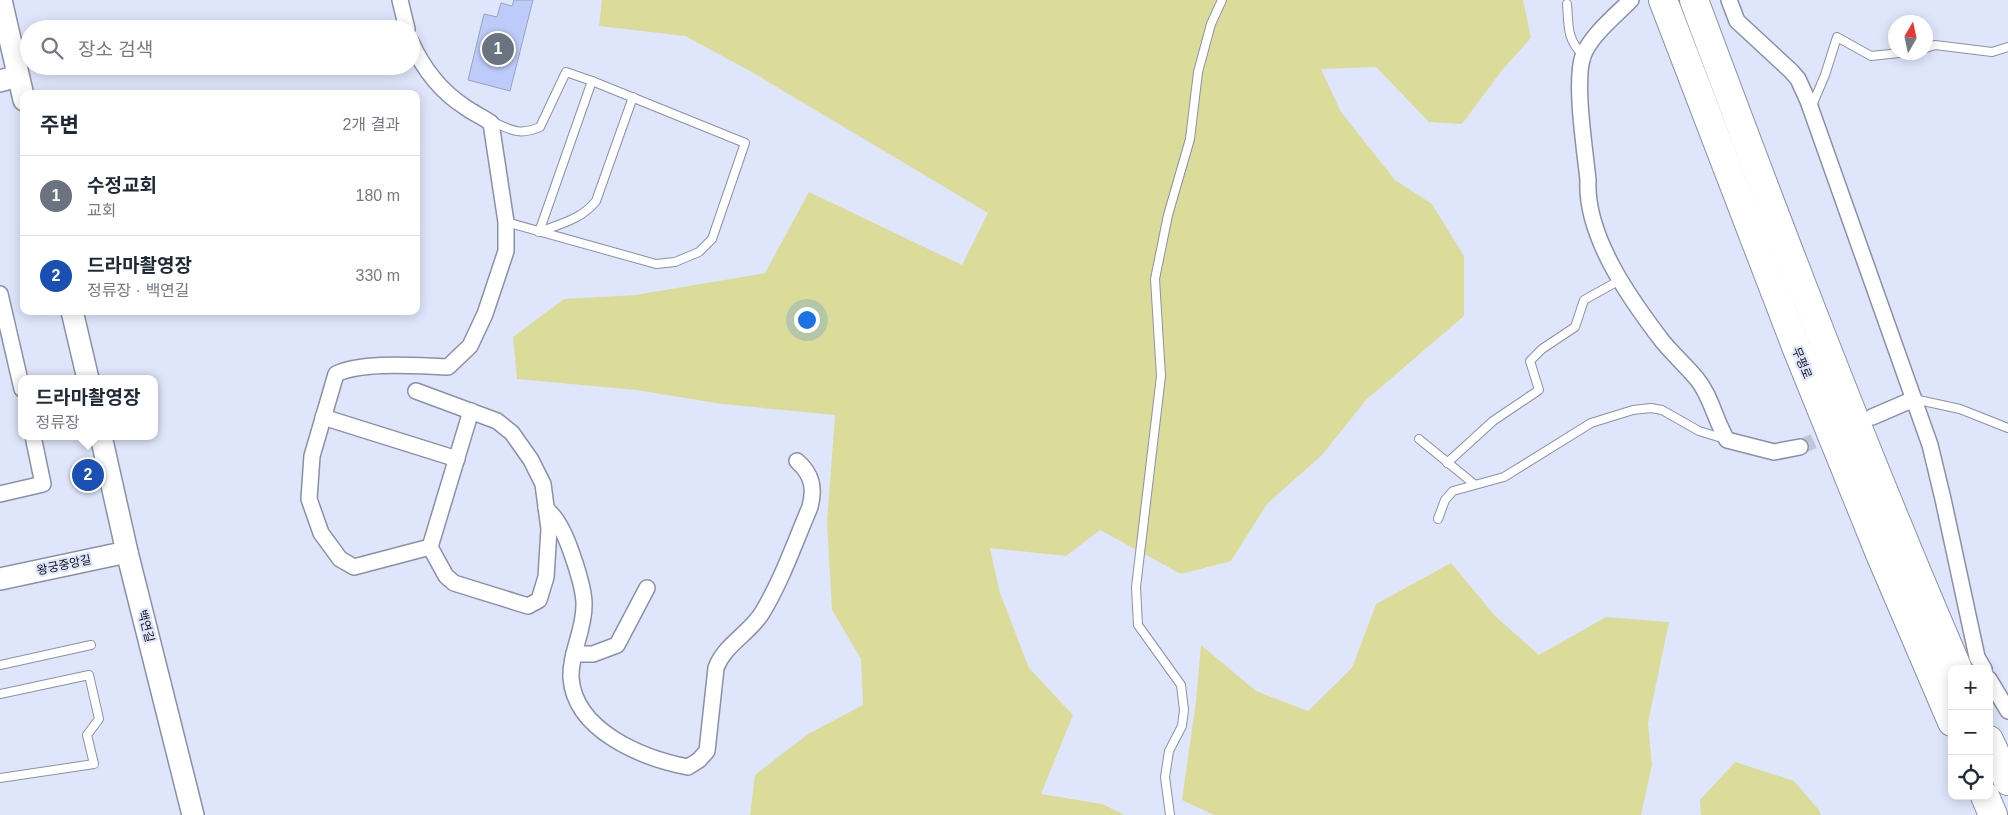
<!DOCTYPE html>
<html lang="ko">
<meta charset="utf-8">
<style>
:root{--surface:#fff;--page:#f2f2f3;--text:#1f2937;--muted:#747a83;--line:#e0e1e3;--accent:#5c5b28}
body{margin:0;font-family:Helvetica,"Noto Sans KR",sans-serif;background:var(--page);color:var(--text)}
.controls{position:absolute;right:15px;bottom:15px;display:grid;overflow:hidden;border-radius:10px;box-shadow:0 2px 12px #0003}
.controls button{width:45px;height:45px;display:grid;place-items:center;padding:0;border:0;border-bottom:1px solid var(--line);background:var(--surface);color:var(--text);font:25px sans-serif}
.compass{position:absolute;left:1888px;top:15px;width:45px;height:45px;border-radius:50%;background:var(--surface);box-shadow:0 2px 12px #0003;rotate:9deg}
.you{position:absolute;left:806px;top:319px;width:18px;height:18px;margin:-12px;border:4px solid #fff;border-radius:50%;background:#1a73e8;box-shadow:0 0 0 8px #1a73e833}
.badge{display:grid;place-items:center;width:32px;height:32px;border-radius:50%;background:var(--accent);color:#fff;font-size:16px;font-weight:700}
.pin{position:absolute;translate:-50% -50%;border:2px solid #fff;box-shadow:0 1px 5px #0006}
.popup{position:absolute;left:18px;top:375px;width:140px;height:65px;box-sizing:border-box;display:grid;place-content:center;border-radius:10px;background:var(--surface);filter:drop-shadow(0 1px 4px #0005);font-size:16px;white-space:nowrap;color:var(--muted)}
.popup b{font-size:19px;color:var(--text)}
.popup::after{content:'';position:absolute;left:50%;top:100%;margin-left:-10px;border:10px solid transparent;border-top-color:var(--surface)}
.list{margin:0;padding:0;list-style:none}
h2{display:flex;justify-content:space-between;align-items:center;height:65px;margin:0;padding:0 20px;font-size:21px}
h2 small{font-size:16px;font-weight:400;color:var(--muted)}
.list li{display:grid;grid-template-columns:32px 1fr auto;gap:15px;align-items:center;box-sizing:border-box;height:80px;padding:0 20px;border-top:1px solid var(--line)}
.list b{display:block;font-size:19px;white-space:nowrap}
.list p{margin:0;font-size:16px;white-space:nowrap;color:var(--muted)}
.list em{font-size:16px;font-style:normal;color:var(--muted)}
.icon{flex:none;width:28px;height:28px;fill:none;stroke:currentColor;stroke-width:2;stroke-linecap:round;stroke-linejoin:round}
.map{position:relative;flex:none;width:2008px;height:815px;overflow:hidden}
.search{position:absolute;background:var(--surface);box-shadow:0 2px 12px #0003;left:20px;top:20px;width:400px;height:55px;display:flex;align-items:center;gap:12px;box-sizing:border-box;padding:0 18px;border-radius:28px;color:var(--muted);font-size:19px}
.panel{position:absolute;background:var(--surface);box-shadow:0 2px 12px #0003;left:20px;top:90px;width:400px;height:225px;border-radius:10px}
.map>svg:first-child{display:block}
.green{fill:#dcdc9a}
.building{fill:#bccbf9;stroke:#9ca3b7}
.lines{fill:none;stroke-linecap:round;stroke-linejoin:round}
.street-tunnel{stroke:#c0c6da;stroke-width:15;stroke-dasharray:15 8;stroke-linecap:butt}
.lane-casing{stroke:#8b91a5;stroke-width:10}
.street-casing{stroke:#8b91a5;stroke-width:18}
.secondary-casing{stroke:#8b91a5;stroke-width:24}
.highway-casing{stroke:#8b91a5;stroke-width:30}
.lane{stroke:#fff;stroke-width:8}
.street{stroke:#fff;stroke-width:15}
.secondary{stroke:#fff;stroke-width:21}
.highway{stroke:#fff;stroke-width:28}
.labels{text-anchor:middle;dominant-baseline:central;stroke-width:4.5;stroke-linejoin:round;paint-order:stroke}
.street-label{font-size:12px;fill:#0f1118;stroke:#dfe6fc}
</style>
<div class="map">
<svg width="2008" height="815" viewBox="0 0 2008 815">
<rect width="100%" height="100%" fill="#dfe6fc"/>
<g class="green">
<polygon points="602,0 1523,0 1531,38 1503,69 1462,124 1429,122 1376,67 1321,69 1341,112 1395,180 1432,204 1464,256 1464,316 1366,400 1322,455 1267,504 1231,561 1181,574 1100,530 1066,556 990,548 1000,593 1029,668 1073,715 1041,794 1102,804 1125,815 750,815 755,775 808,734 863,705 861,659 832,610 827,522 835,415 722,404 636,390 517,379 513,337 564,299 635,295 765,273 809,192 962,265 988,213 750,71 685,36 599,26"/>
<polygon points="1451,563 1495,616 1539,655 1606,617 1669,622 1648,723 1652,765 1641,815 1214,815 1182,800 1196,701 1201,645 1256,691 1308,711 1352,668 1376,604"/>
<polygon points="1735,762 1794,781 1819,810 1821,815 1701,815 1700,800"/>
</g>
<polygon class="building" points="514,0 533,0 510,91 468,80 484,14 497,17 501,3 512,6"/>
<g class="lines">
<polyline class="street-tunnel" points="1800,447 1837,431"/>
<g class="lane-casing">
<g id="lane">
<path d="M1567,4c2,22 -1,34 16,51"/>
<polyline points="1926,48 1935,45 1992,52 2008,47"/>
<polyline points="1811,108 1825,75 1837,37 1871,56 1909,52"/>
<path d="M491,121c20,9 28,15 49,6l26,-55 26,9 153,62 -33,96 -13,13 -24,10 -19,2 -150,-42"/>
<path d="M539,232c21,-8 43,-13 57,-31l37,-104"/>
<polyline points="539,232 592,81"/>
<polyline points="1914,399 1960,409 2008,428"/>
<polyline points="1419,439 1474,484"/>
<polyline points="1447,463 1493,421 1539,390 1530,361 1542,349 1575,327 1584,300 1620,280"/>
<polyline points="1438,519 1445,500 1453,491 1504,477 1591,423 1633,410 1651,408 1662,410 1699,431 1725,439"/>
<polyline points="0,665 91,645"/>
<polyline points="0,694 89,675 99,719 87,735 94,764 0,778"/>
<polyline points="1170,815 1165,777 1169,751 1182,726 1184,710 1181,685 1138,625 1136,587 1161,376 1155,279 1168,215 1190,139 1198,72 1211,24 1222,0"/>
</g>
</g>
<g class="street-casing">
<g id="street">
<polyline points="400,0 407,29"/>
<path d="M1631,0c-15,15 -41,36 -48,56 -9,26 2,94 5,124 -3,56 42,119 75,162 11,13 23,24 34,37 14,17 18,41 30,61l47,12 26,-5"/>
<polyline points="1729,0 1737,21 1791,71 1798,79 1808,101 1930,445 1943,499 1977,657 1984,669"/>
<path d="M411,42c12,26 29,49 54,65 8,6 18,10 26,16l15,99v29l-21,63 -15,32 -22,21c-31,-1 -85,-6 -112,7l-24,82 -3,43 12,34 19,26 14,8 76,-20 16,29 8,7 74,23 11,-6 7,-23 3,-48 -6,-45 -12,-24 -19,-27 -15,-12 -81,-30"/>
<polyline points="0,294 22,389"/>
<polyline points="323,417 457,459"/>
<polyline points="1872,417 1914,399"/>
<polyline points="0,494 43,484 33,436"/>
<path d="M546,508c4,5 9,9 12,15 10,15 27,65 26,83 0,25 -14,47 -13,72 4,53 71,80 117,89l11,-7 8,-9 9,-83c8,-23 33,-34 46,-55 20,-33 33,-71 48,-106 5,-19 2,-33 -13,-46"/>
<polyline points="430,547 471,411"/>
<polyline points="574,654 593,654 617,645 647,588"/>
<polyline points="1989,679 2008,711"/>
</g>
</g>
<g class="secondary-casing">
<g id="secondary">
<polyline points="1,0 24,100"/>
<polyline points="0,81 18,76"/>
<polyline points="72,311 88,379"/>
<polyline points="101,436 127,552 193,815"/>
<polyline points="0,579 127,552"/>
</g>
</g>
<g class="highway-casing">
<g id="highway">
<polyline points="1663,0 1797,349 1880,554 1952,722"/>
<path d="M1694,0c84,225 169,449 264,669"/>
<polyline points="1989,740 2008,781"/>
<polyline points="1985,796 1993,815"/>
</g>
</g>
<use href="#lane" class="lane"/>
<use href="#street" class="street"/>
<use href="#secondary" class="secondary"/>
<use href="#highway" class="highway"/>
</g>
<g class="labels">
<g class="street-label">
<text transform="translate(1802 363) rotate(68)">무평로</text>
<text transform="translate(64 565) rotate(-12)">왕궁중앙길</text>
<text transform="translate(146 626) rotate(76)">백연길</text>
</g>
</g>
</svg>
<div class="controls">
<button>+</button>
<button>−</button>
<button><svg class="icon" aria-label="locate" viewBox="0 0 24 24"><circle cx="12" cy="12" r="6"/><path d="M12 2v4M12 18v4M2 12h4M18 12h4"/></svg></button>
</div>
<svg class="compass" viewBox="-18 -18 36 36"><path d="M0-13l5 13h-10z" fill="#e53935"/><path d="M0 13l5-13h-10z" fill="#747a83"/></svg>
<div class="you"></div>
<div class="pin badge" style="left:498px;top:49px;background:#6b7280">1</div>
<div class="pin badge" style="left:88px;top:475px;background:#1a4fb4">2</div>
<div class="popup"><b>드라마촬영장</b>정류장</div>
<div class="search"><svg class="icon" aria-label="search" viewBox="0 0 24 24"><circle cx="10" cy="10" r="6"/><path d="M15 15l6 6"/></svg>장소 검색</div>
<section class="panel">
<h2>주변<small>2개 결과</small></h2>
<ul class="list">
<li><span class="badge" style="background:#6b7280">1</span><div><b>수정교회</b><p>교회</p></div><em>180 m</em></li>
<li><span class="badge" style="background:#1a4fb4">2</span><div><b>드라마촬영장</b><p>정류장 · 백연길</p></div><em>330 m</em></li>
</ul>
</section>
</div>
